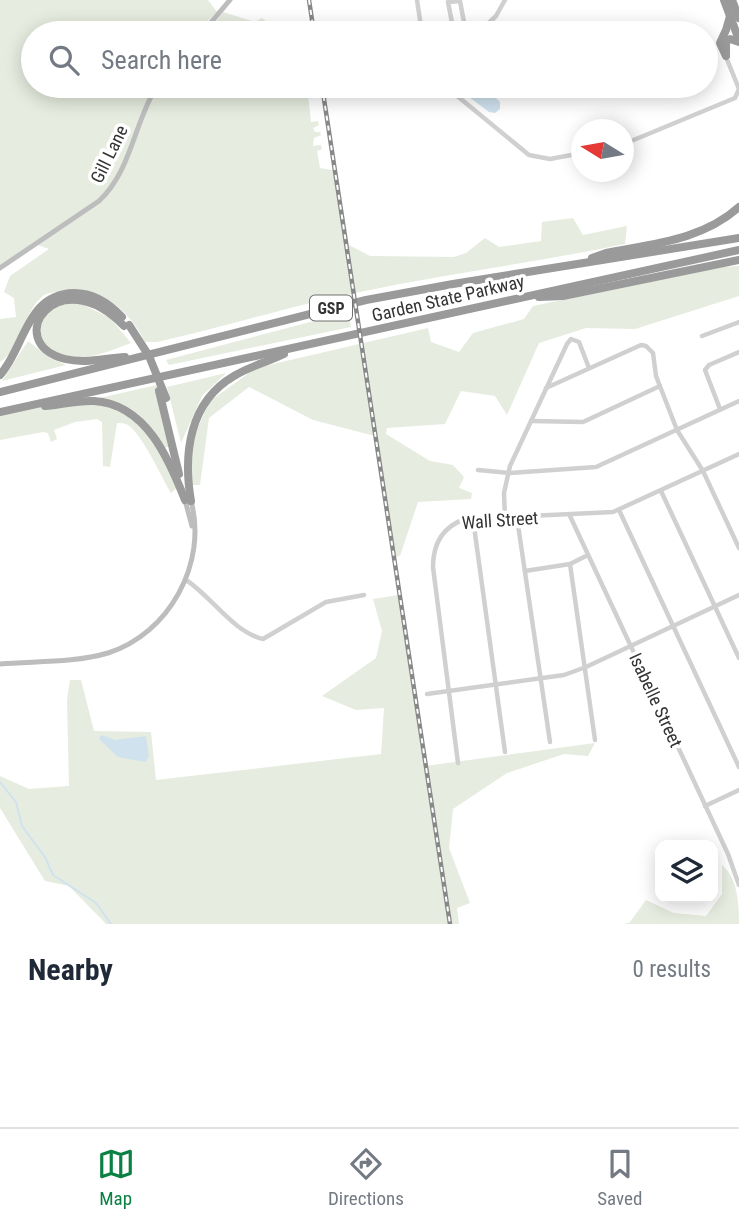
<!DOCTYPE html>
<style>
:root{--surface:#fff;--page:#f2f2f3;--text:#1f2937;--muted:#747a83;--line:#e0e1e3;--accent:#0b8043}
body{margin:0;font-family:"Roboto Condensed",sans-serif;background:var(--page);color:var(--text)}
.controls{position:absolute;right:21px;bottom:21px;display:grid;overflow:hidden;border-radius:14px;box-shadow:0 4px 18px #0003}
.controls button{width:63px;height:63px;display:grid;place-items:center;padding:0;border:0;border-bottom:2px solid var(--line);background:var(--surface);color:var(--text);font:35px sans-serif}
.compass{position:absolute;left:571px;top:119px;width:63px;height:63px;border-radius:50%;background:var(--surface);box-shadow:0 4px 18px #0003;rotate:281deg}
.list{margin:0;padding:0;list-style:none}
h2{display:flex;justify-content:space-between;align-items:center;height:91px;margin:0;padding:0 28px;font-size:30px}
h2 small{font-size:23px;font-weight:400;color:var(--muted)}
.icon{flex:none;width:38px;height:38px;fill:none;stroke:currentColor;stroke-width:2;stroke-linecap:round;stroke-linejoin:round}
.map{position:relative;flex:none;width:739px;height:924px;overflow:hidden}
.search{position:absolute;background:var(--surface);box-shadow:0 4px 18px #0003;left:21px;right:21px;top:21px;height:77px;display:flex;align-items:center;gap:18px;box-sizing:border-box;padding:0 24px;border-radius:38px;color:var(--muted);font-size:26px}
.sheet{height:203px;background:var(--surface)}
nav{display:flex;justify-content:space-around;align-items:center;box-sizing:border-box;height:98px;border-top:2px solid var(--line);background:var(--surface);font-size:19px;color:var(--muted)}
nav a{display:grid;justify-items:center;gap:4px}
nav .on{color:var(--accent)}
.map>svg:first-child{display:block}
.green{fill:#e6ecdf}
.water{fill:#cfe2ee}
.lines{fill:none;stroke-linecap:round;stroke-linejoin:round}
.stream{stroke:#cfe2ee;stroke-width:2}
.street{stroke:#d0d0d0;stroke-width:4.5}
.secondary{stroke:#bdbdbd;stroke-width:5}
.highway{stroke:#9a9a9a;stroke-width:8}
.rail-casing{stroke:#888;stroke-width:4.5}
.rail{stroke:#fff;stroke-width:2;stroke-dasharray:5;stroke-linecap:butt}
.highway-bridge{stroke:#9a9a9a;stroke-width:8}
.labels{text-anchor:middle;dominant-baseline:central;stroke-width:7;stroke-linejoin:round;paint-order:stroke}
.shield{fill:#fff;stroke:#707070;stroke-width:2}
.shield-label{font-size:16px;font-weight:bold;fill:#333}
.street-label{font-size:18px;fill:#333;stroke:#fff}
</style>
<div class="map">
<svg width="739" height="924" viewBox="0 0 739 924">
<rect width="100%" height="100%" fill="#fff"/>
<g class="green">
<path d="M0,0h208l9,12 -16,15 1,6h-169v53h274l4,36 7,-1 1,4 -6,3 2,4h5l1,3 -7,3 -1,8 8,-1 1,4 -5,2 3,17 17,3 12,74 21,11 84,1 12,-4 19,-15 14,9 42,-6 1,-19 31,-4 10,17 44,-9 -2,18c-97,20 -196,32 -293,54 -58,13 -116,31 -175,44h-12c-16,-33 -47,-58 -85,-51 -5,1 -12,2 -16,4 -22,17 -21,53 -44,67v-43l16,-2 -2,-19 -10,-6 6,-16 39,-27 -14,-5 -35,24z"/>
<polygon points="223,12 255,22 262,18 271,25 293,23 295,33 207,33"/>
<polygon points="739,266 739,296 635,329 586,328 539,343 507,415 495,396 461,391 445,424 387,428 386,434 430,461 453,465 464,477 459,488 472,493 471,499 418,502 400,556 394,557 375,436 313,420 249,387 209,418 200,485 191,485 193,438 210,401 256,368 428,328 431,342 459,352 473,333 524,319 533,306 723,267"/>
<path d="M76,301l34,17 21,25c-23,8 -52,23 -77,9 -6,-3 -11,-11 -16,-16 1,-27 16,-28 38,-35z"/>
<polygon points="348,312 351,327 169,365 166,360"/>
<polygon points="28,341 50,358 66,365 2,381"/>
<polygon points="226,373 202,396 181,443 167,387"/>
<path d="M157,385l16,61 -11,2 17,38 -8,7c-9,-15 -29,-59 -43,-68 -3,-2 -8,-2 -11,-2l-7,44 -7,-1 -1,-44 -5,-3 -22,3 -21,8 3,9 -6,3 -3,-9 -5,-1 -43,8v-28l25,-6 72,-5 2,-3z"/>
<polygon points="399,595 425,766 595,743 588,756 564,754 507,773 453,809 449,848 470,903 457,908 459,924 106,924 69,886 45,881 0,808 0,776 29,789 69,786 67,700 70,680 81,680 94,731 151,732 156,780 381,754 384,708 356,710 322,696 376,658 382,631 373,599"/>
<path d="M722,865c16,13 17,40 17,59h-114l5,-2 16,-22 28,13 32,3 16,-22z"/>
</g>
<g class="water">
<polygon points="468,91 494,96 500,102 500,109 495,113 489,112 469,97 467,93"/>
<polygon points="101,735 115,740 146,736 149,757 145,762 118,757 99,739"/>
</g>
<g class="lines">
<polyline class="stream" points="0,782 16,802 22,826 45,857 53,875 96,903 111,924"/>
<g class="street">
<polyline points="417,0 422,33"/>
<polyline points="454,33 448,2 460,1 466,33"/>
<polyline points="478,33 496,16 505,0"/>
<polyline points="445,86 529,155 550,159 582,153"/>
<polyline points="624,144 735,98 739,89 726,57"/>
<polyline points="702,336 739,322"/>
<polyline points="546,388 641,345 646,346 653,353 656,376 677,430 703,471 739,548"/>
<polyline points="720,409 705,370 709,365 739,352"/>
<polyline points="531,421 583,422 660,386"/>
<polyline points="478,470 510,473 596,467 739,401"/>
<polyline points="661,491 739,658"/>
<polyline points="619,510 739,767"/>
<polyline points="570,516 728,854 739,885"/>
<polyline points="505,518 504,493 510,466 567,344 571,339 579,342 589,368"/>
<polyline points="517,518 550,742"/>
<polyline points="473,519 505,752"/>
<polyline points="570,564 595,740"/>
<polyline points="525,571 570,564 588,555"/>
<path d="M186,580c25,16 47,52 77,59l63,-37 38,-7"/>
<polyline points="427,694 564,675 586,667 739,595"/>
<path d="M458,763l-25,-196c0,-23 9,-40 32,-48l148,-7 126,-58"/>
<polyline points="705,806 739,790"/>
</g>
<g class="secondary">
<polyline points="202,33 230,0"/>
<path d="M0,268l99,-67c33,-31 35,-79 58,-115"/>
<polyline points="185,500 192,526"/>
<path d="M0,664c35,-3 74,-1 108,-11 61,-19 100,-90 83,-152"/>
</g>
<g class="highway">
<polyline points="724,0 739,40"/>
<polyline points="732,0 739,18"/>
<polyline points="726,53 726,41 730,39 739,42"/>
<polyline points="726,56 720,43 726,30 730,16"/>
<path d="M592,258l14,-5c46,-9 97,-13 133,-46"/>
<polyline points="539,297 563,296 739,260"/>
<path d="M124,326c-66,-68 -124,16 -59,33 21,5 39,-1 60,-2"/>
<path d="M0,375c25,-28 26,-81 74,-82 19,0 35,10 48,24"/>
<polyline points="159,391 179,474"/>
<polyline points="0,392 366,300 453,284 739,238"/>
<path d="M45,406c16,-1 32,-6 49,-5 52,3 75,58 91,99"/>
<polyline points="0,412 739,250"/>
<path d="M191,501c-8,-47 -2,-99 43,-125 16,-10 34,-14 50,-22"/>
</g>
<g class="rail-casing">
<g id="rail">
<polyline points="309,0 314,33"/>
<polyline points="322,86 450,924"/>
</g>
</g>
<use href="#rail" class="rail"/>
<polyline class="highway-bridge" points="129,325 149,356 166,398"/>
</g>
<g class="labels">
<rect class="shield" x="310" y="295.5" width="42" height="25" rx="5"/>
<g class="shield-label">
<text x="331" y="308">GSP</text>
</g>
<g class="street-label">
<text transform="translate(109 154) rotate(-64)">Gill Lane</text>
<text transform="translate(448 298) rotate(-13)">Garden State Parkway</text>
<text transform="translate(500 520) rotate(-4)">Wall Street</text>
<text transform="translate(656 700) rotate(65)">Isabelle Street</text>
</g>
</g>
</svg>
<div class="controls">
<button><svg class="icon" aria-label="layers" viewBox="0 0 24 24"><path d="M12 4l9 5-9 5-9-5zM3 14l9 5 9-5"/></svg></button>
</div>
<svg class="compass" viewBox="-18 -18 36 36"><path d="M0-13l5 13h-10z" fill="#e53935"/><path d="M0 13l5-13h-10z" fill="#747a83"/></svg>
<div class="search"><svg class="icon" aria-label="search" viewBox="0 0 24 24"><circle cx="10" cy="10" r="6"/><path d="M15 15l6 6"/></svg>Search here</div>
</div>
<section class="sheet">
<h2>Nearby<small>0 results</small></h2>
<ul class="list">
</ul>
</section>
<nav>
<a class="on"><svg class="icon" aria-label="map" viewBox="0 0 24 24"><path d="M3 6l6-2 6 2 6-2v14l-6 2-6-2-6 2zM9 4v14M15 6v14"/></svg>Map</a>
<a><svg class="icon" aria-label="directions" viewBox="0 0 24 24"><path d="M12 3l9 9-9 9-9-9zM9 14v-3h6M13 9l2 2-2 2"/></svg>Directions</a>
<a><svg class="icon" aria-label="saved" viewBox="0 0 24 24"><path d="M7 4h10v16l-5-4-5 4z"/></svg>Saved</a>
</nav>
